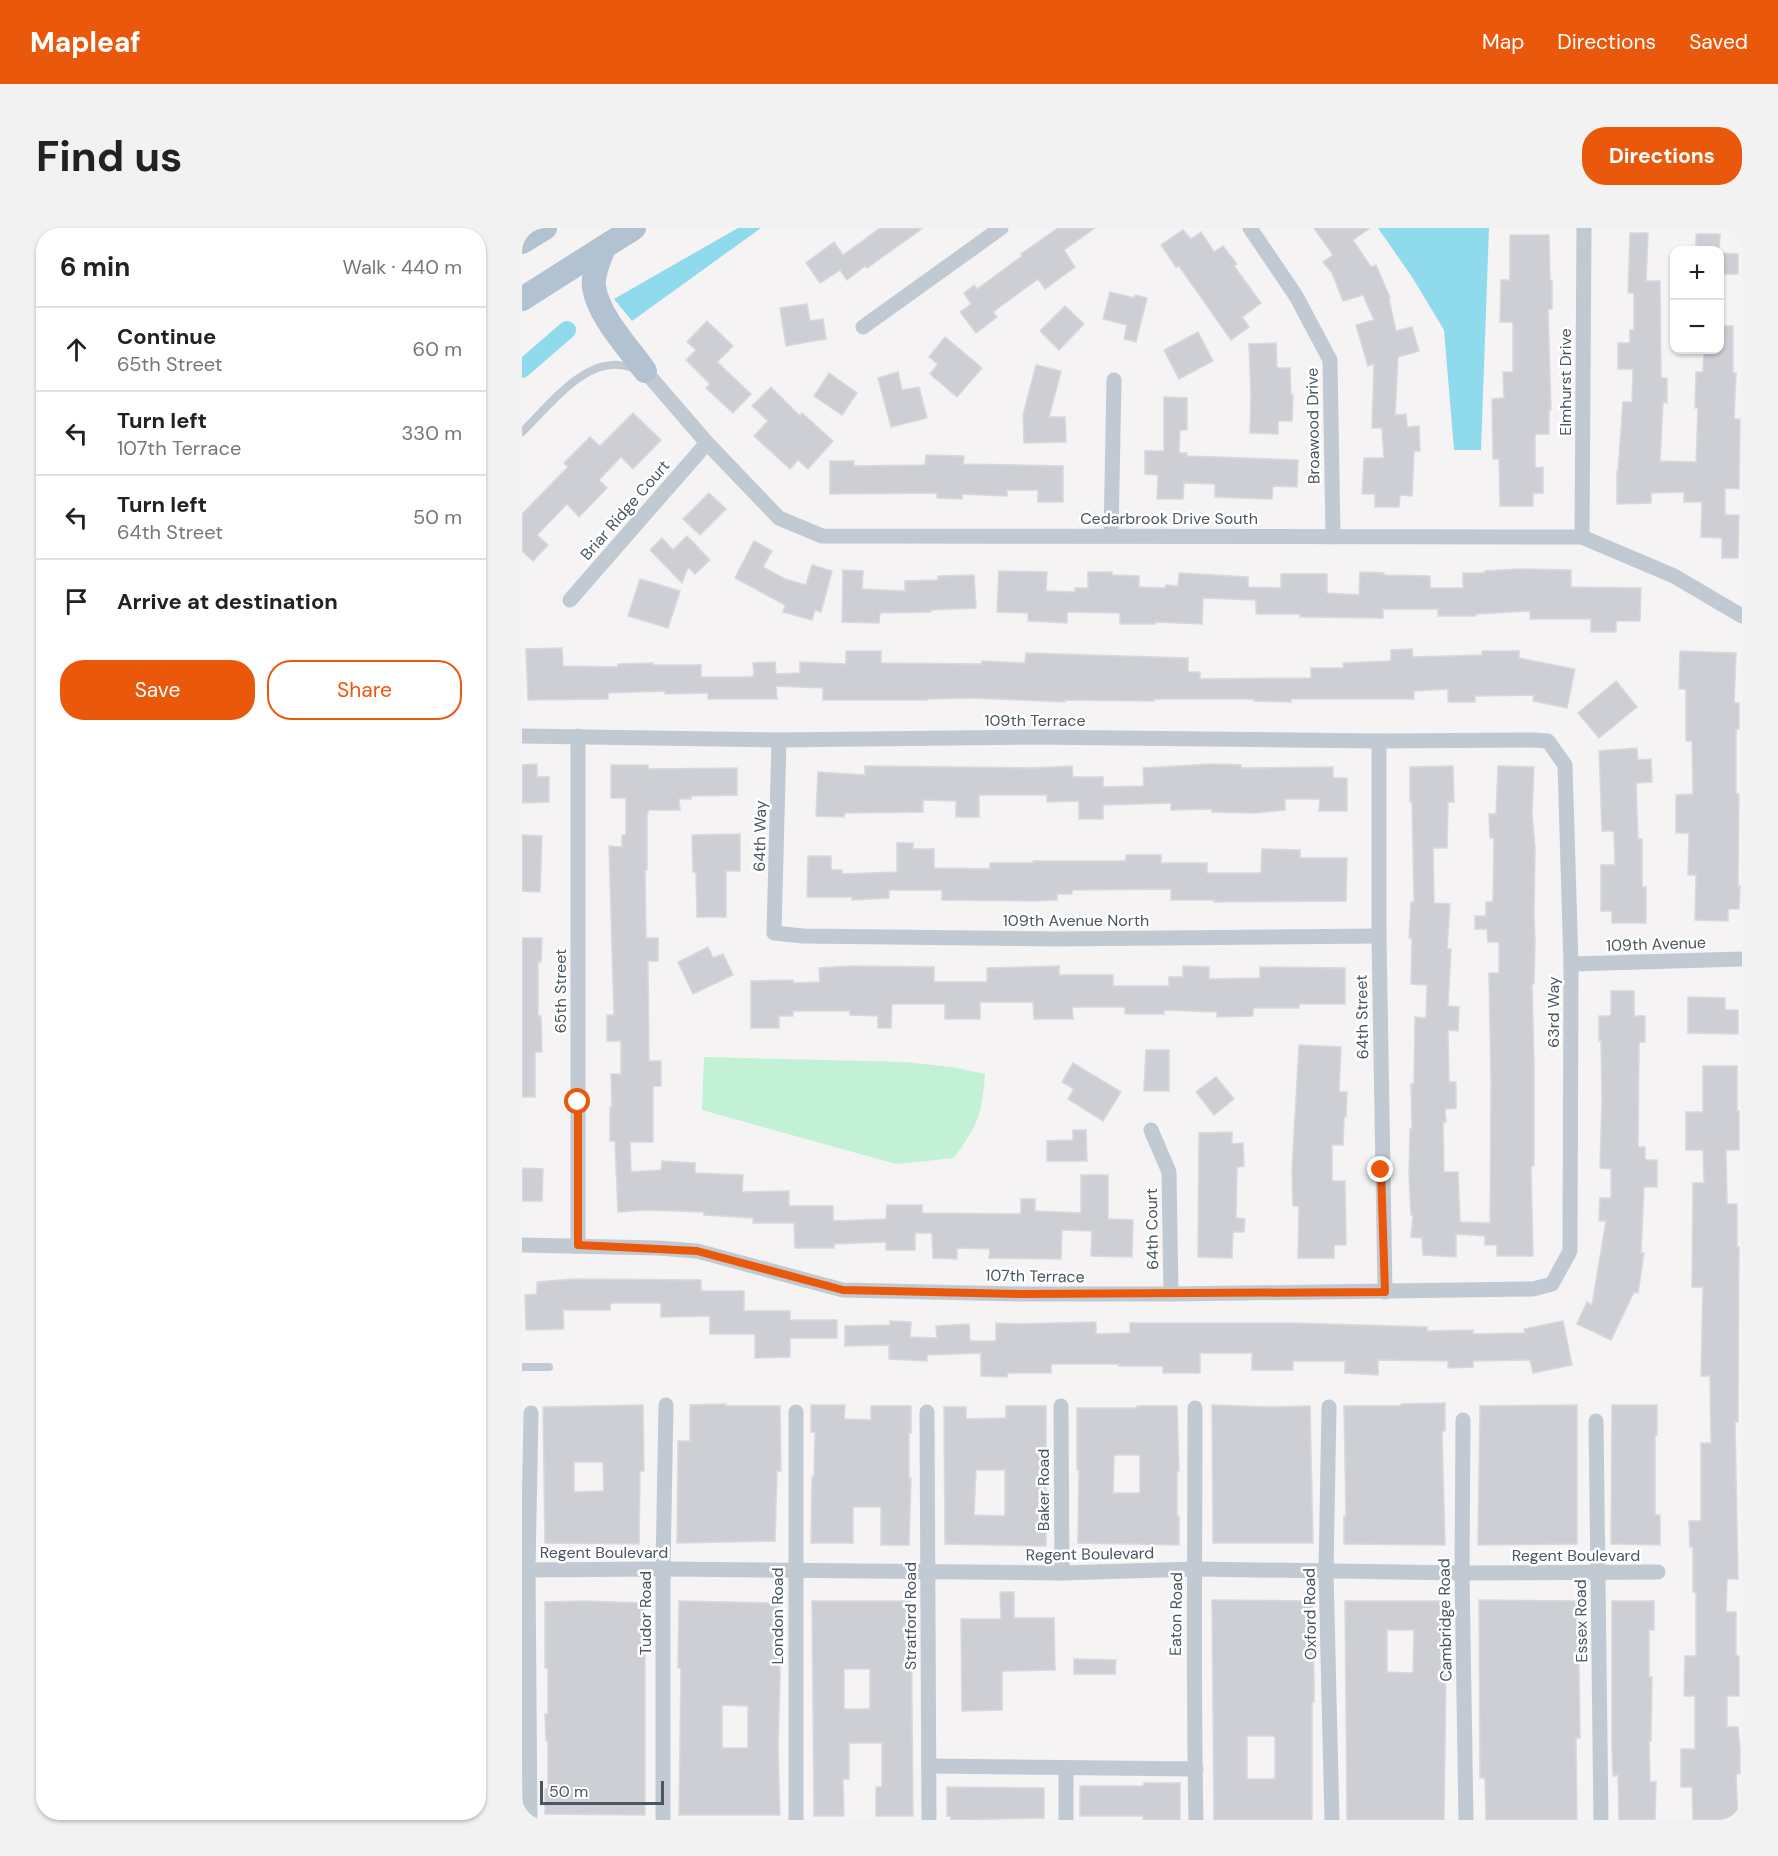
<!DOCTYPE html>
<meta charset="utf-8">
<style>
:root{--surface:#fff;--page:#f2f2f2;--text:#222;--muted:#767676;--line:#e0e0e0;--accent:#ea580c}
body{margin:0;font-family:"DM Sans",sans-serif;background:var(--page);color:var(--text)}
.controls{position:absolute;right:18px;top:18px;display:grid;overflow:hidden;border-radius:12px;box-shadow:0 2px 4px #0004}
.controls button{width:54px;height:54px;display:grid;place-items:center;padding:0;border:0;border-bottom:2px solid var(--line);background:var(--surface);color:var(--text);font:30px sans-serif}
.scale{position:absolute;left:18px;bottom:15px;width:124px;box-sizing:border-box;padding-left:6px;border:3px solid #4a5661;border-top:0;font-size:16px;line-height:21px;white-space:nowrap;color:#4a5661;-webkit-text-stroke:4px #fff;paint-order:stroke}
.stop{position:absolute;width:18px;height:18px;margin:-14px;border:4px solid #ea580c;border-radius:50%;background:#fff}
.stop.end{background:#ea580c;border-color:#fff;box-shadow:0 2px 6px #0008}
.list{margin:0;padding:0;list-style:none}
h2{display:flex;justify-content:space-between;align-items:center;height:78px;margin:0;padding:0 24px;font-size:26px}
h2 small{font-size:20px;font-weight:400;color:var(--muted)}
.list li{display:grid;grid-template-columns:39px 1fr auto;gap:18px;align-items:center;box-sizing:border-box;height:84px;padding:0 24px;border-top:2px solid var(--line)}
.list b{display:block;font-size:22px;white-space:nowrap}
.list p{margin:0;font-size:20px;white-space:nowrap;color:var(--muted)}
.list em{font-size:20px;font-style:normal;color:var(--muted)}
.actions{display:flex;gap:12px;padding:18px 24px}
.actions a{flex:1;padding:14px 0;border:2px solid var(--accent);border-radius:24px;text-align:center;font-size:21px;color:var(--accent)}
.actions .main{background:var(--accent);color:#fff}
.icon{flex:none;width:33px;height:33px;fill:none;stroke:currentColor;stroke-width:2;stroke-linecap:round;stroke-linejoin:round}
.map{position:relative;flex:none;width:1220px;height:1592px;overflow:hidden;border-radius:24px}
header{display:flex;align-items:center;gap:36px;box-sizing:border-box;height:84px;padding:0 30px;background:var(--accent);color:#fff}
header strong{font-size:28px}
nav{display:flex;gap:33px;margin-inline-start:auto;font-size:21px}
.intro{display:flex;align-items:center;justify-content:space-between;box-sizing:border-box;height:144px;padding:0 36px}
h1{margin:0;font-size:42px}
.button{padding:15px 27px;border-radius:24px;background:var(--accent);color:#fff;font-size:21px;font-weight:700}
main{display:flex;gap:36px;padding:0 36px}
aside{flex:1;background:var(--surface);border-radius:24px;box-shadow:0 2px 4px #0004}
.map>svg:first-child{display:block}
.green{fill:#c3f1d5}
.water{fill:#90daee}
.lines{fill:none;stroke-linecap:round;stroke-linejoin:round}
.canal{stroke:#90daee;stroke-width:18}
.building{fill:#cdcfd5;stroke:#d7d9de;stroke-width:1.5;fill-rule:evenodd}
.lane{stroke:#c1cad2;stroke-width:8}
.street{stroke:#c1cad2;stroke-width:15}
.primary{stroke:#b3c2d1;stroke-width:24}
.route{stroke:#ea580c;stroke-width:8}
.labels{text-anchor:middle;dominant-baseline:central;stroke-width:5;stroke-linejoin:round;paint-order:stroke}
.street-label{font-size:16px;fill:#4a5661;stroke:#fff}
</style>
<header>
<strong>Mapleaf</strong>
<nav><a>Map</a><a>Directions</a><a>Saved</a></nav>
</header>
<div class="intro"><h1>Find us</h1><a class="button">Directions</a></div>
<main>
<aside>
<h2>6 min<small>Walk · 440 m</small></h2>
<ul class="list">
<li><svg class="icon" aria-label="ahead" viewBox="0 0 24 24"><path d="M12 20V5M6 11l6-6 6 6"/></svg><div><b>Continue</b><p>65th Street</p></div><em>60 m</em></li>
<li><svg class="icon" aria-label="left" viewBox="0 0 24 24"><path d="M17 20v-9H6M10 6l-5 5 5 5"/></svg><div><b>Turn left</b><p>107th Terrace</p></div><em>330 m</em></li>
<li><svg class="icon" aria-label="left" viewBox="0 0 24 24"><path d="M17 20v-9H6M10 6l-5 5 5 5"/></svg><div><b>Turn left</b><p>64th Street</p></div><em>50 m</em></li>
<li><svg class="icon" aria-label="arrive" viewBox="0 0 24 24"><path d="M6 21V4h12l-3 4 3 4H6"/></svg><div><b>Arrive at destination</b></div></li>
</ul>
<div class="actions"><a class="main">Save</a><a>Share</a></div>
</aside>
<div class="map">
<svg width="1220" height="1592" viewBox="0 0 1220 1592">
<rect width="100%" height="100%" fill="#f5f3f3"/>
<path class="green" d="M182,829l201,5 47,5 33,7c-3,42 -7,50 -31,84l-58,6 -194,-54z"/>
<g class="water">
<polygon points="216,0 239,0 110,93 92,71"/>
<polygon points="856,0 967,0 959,222 932,222 922,102 890,49"/>
</g>
<g class="lines">
<polyline class="canal" points="0,141 45,102"/>
</g>
<g class="building">
<polygon points="358,0 401,0 345,40 343,38 325,52 318,42 298,55 284,35 312,14 321,27"/>
<polygon points="536,0 573,0 542,22 553,39 523,61 516,51 471,84 475,89 454,105 438,84 449,76 442,65 452,57 455,61 500,28 499,26"/>
<polygon points="792,0 848,0 831,12 849,39 854,37 868,70 867,71 874,103 890,99 897,123 876,129 873,187 884,186 885,199 897,198 898,223 892,223 890,268 878,267 877,279 853,279 853,266 840,266 842,230 862,230 860,200 850,200 852,136 846,138 834,97 852,92 841,67 821,73 810,45 801,34 811,27"/>
<polygon points="661,2 669,11 679,4 692,24 701,18 715,36 712,38 739,75 720,89 727,99 709,112 657,38 654,39 639,17"/>
<polygon points="1108,5 1126,5 1124,53 1138,53 1139,150 1145,150 1145,175 1141,174 1138,233 1174,234 1176,180 1173,180 1174,144 1181,144 1182,122 1197,122 1197,98 1211,98 1211,145 1214,145 1212,191 1218,191 1217,261 1203,260 1203,287 1217,287 1216,330 1200,330 1200,310 1179,309 1180,274 1162,274 1162,264 1129,265 1129,275 1095,276 1095,243 1096,243 1101,174 1110,174 1111,141 1096,141 1096,115 1108,115 1108,102 1112,102 1112,65 1106,65"/>
<polygon points="1174,6 1198,6 1197,22 1174,22"/>
<polygon points="988,7 1027,7 1028,52 1030,53 1030,81 1026,81 1029,182 1027,183 1027,206 1013,206 1013,240 1021,239 1021,265 1011,265 1011,278 978,278 977,231 971,231 970,171 982,170 981,144 991,144 991,94 978,94 979,52 988,52"/>
<polygon points="1197,25 1216,26 1216,46 1197,46"/>
<polygon points="588,64 612,70 613,67 625,70 614,114 602,111 605,97 581,91"/>
<polygon points="285,76 288,93 301,91 304,111 264,118 258,80"/>
<polygon points="543,78 562,96 537,122 518,103"/>
<polygon points="185,93 211,118 195,134 229,166 211,185 184,160 188,156 164,132 174,122 165,114"/>
<polygon points="676,104 691,133 657,151 642,122"/>
<polygon points="423,109 460,140 435,169 408,146 416,136 407,129"/>
<polygon points="754,115 755,140 768,140 769,167 771,167 770,193 756,193 756,206 728,205 729,166 727,116"/>
<polygon points="514,137 539,143 527,189 543,189 544,214 502,215 501,187"/>
<polygon points="376,144 380,162 397,159 405,190 369,199 356,150"/>
<polygon points="307,145 335,165 320,187 292,168"/>
<polygon points="249,159 278,188 280,185 311,213 286,241 276,232 268,241 232,208 246,193 230,178"/>
<polygon points="642,169 665,170 665,202 658,202 657,225 665,225 665,228 776,232 775,259 751,258 750,271 718,270 693,269 693,256 662,255 661,271 635,271 636,247 623,246 623,223 642,223"/>
<polygon points="111,185 139,212 111,241 99,229 77,252 85,260 57,289 45,276 15,307 26,317 11,333 0,323 0,286 46,239 42,235 68,209 78,218"/>
<polygon points="404,227 442,228 441,236 541,238 541,274 516,274 516,262 485,262 485,268 440,266 440,271 415,270 415,265 308,266 308,233 332,233 332,238 403,237"/>
<polygon points="187,265 204,281 178,307 161,291"/>
<polygon points="165,308 188,332 173,346 166,339 160,355 128,322 140,310 151,322"/>
<polygon points="232,313 250,323 241,339 263,351 284,357 290,337 310,343 299,384 293,382 290,392 261,384 263,377 213,350"/>
<polygon points="997,341 1049,342 1049,359 1119,360 1118,393 1094,393 1094,404 1069,404 1069,391 1008,391 1008,383 954,386 954,388 916,388 916,381 861,381 861,390 778,389 778,386 734,386 734,372 681,370 680,396 633,394 633,396 598,396 598,385 545,384 545,395 506,393 506,385 475,384 477,343 525,344 524,363 553,364 553,360 566,360 566,344 590,344 590,347 617,348 617,359 643,360 644,357 656,358 657,345 726,349 726,359 759,360 759,346 805,346 805,365 837,367 838,344 862,345 862,347 908,348 908,360 941,360 941,345 963,345 963,343"/>
<polygon points="321,342 341,343 340,361 383,363 383,353 416,352 416,348 452,347 454,380 409,382 409,384 358,385 357,395 320,394"/>
<polygon points="118,351 158,363 146,400 106,388"/>
<polygon points="40,420 41,438 96,439 96,436 131,435 131,437 179,437 179,449 229,449 232,447 231,435 253,434 254,446 278,445 278,434 324,436 324,423 359,423 359,435 460,436 460,433 503,435 504,425 666,430 666,444 678,444 678,451 789,450 789,440 822,440 821,435 869,433 869,422 890,421 891,429 960,427 960,423 997,423 997,430 1053,441 1045,480 1011,473 1012,467 953,468 953,474 926,474 926,461 892,463 892,471 769,471 769,474 732,473 732,471 632,471 632,473 543,472 543,474 451,470 405,471 405,472 301,472 301,460 254,458 255,471 186,471 186,465 143,466 143,463 86,465 86,471 6,472 4,421"/>
<polygon points="1158,423 1214,425 1212,475 1217,475 1217,501 1214,501 1214,566 1217,566 1216,658 1218,658 1217,681 1206,681 1206,693 1173,692 1174,647 1166,647 1167,605 1154,605 1154,567 1171,566 1170,513 1164,513 1164,461 1157,461"/>
<polygon points="1094,453 1115,479 1077,510 1056,485"/>
<polygon points="1115,520 1116,532 1129,531 1130,554 1114,555 1116,611 1120,611 1120,659 1124,659 1124,695 1090,695 1090,683 1079,683 1079,637 1093,637 1092,603 1080,603 1077,523"/>
<polygon points="15,536 15,549 27,549 27,574 0,575 0,537"/>
<polygon points="691,536 719,537 719,540 811,539 811,550 825,550 825,583 797,583 798,571 763,571 763,582 733,585 690,584 690,581 649,582 649,575 581,577 581,591 557,591 557,573 525,574 525,567 457,567 457,589 434,589 434,573 401,572 401,584 323,585 322,589 294,588 296,544 343,547 343,538 511,540 550,538 551,549 581,549 581,559 622,558 621,540"/>
<polygon points="89,537 126,537 126,541 215,540 215,567 169,568 169,571 157,571 158,582 126,582 126,586 125,586 125,642 123,642 124,710 136,710 136,733 126,733 127,833 139,833 139,858 131,858 131,914 108,914 109,944 139,942 140,933 173,935 173,945 221,947 220,964 267,963 267,978 311,978 311,993 364,991 365,977 400,977 400,985 499,986 499,971 513,971 513,983 559,985 559,947 586,947 586,991 611,992 610,1029 569,1028 570,1003 540,1002 539,1031 467,1030 468,1021 435,1020 435,1031 411,1030 410,1005 393,1005 393,1022 364,1022 364,1014 312,1016 312,1020 273,1020 272,995 231,995 231,990 182,987 182,984 125,982 96,984 93,913 88,913 88,879 90,879 89,846 99,846 99,813 85,813 85,787 92,787 87,618 100,619 100,607 104,607 104,570 89,570"/>
<polygon points="931,538 932,574 926,574 925,620 911,620 912,675 928,676 925,721 929,721 926,778 937,779 936,803 926,802 927,854 934,854 934,880 923,881 924,894 921,894 922,944 936,944 938,994 968,995 969,857 967,745 977,745 977,714 966,714 965,701 953,701 953,688 964,688 964,674 971,674 972,610 968,610 967,586 974,586 976,538 1012,539 1010,585 1013,620 1012,686 1013,713 1012,756 1010,756 1012,835 1012,938 1009,938 1011,1028 975,1028 975,1017 963,1017 963,1008 934,1006 934,1029 901,1027 900,1010 889,1009 891,987 889,987 887,946 888,901 890,901 889,856 892,856 893,789 904,790 905,757 889,756 890,710 887,710 889,674 892,674 890,574 888,574 888,539"/>
<polygon points="218,606 218,643 204,643 204,689 175,689 174,644 171,644 170,607"/>
<polygon points="0,607 20,608 18,664 0,663"/>
<polygon points="375,615 391,615 391,621 412,621 412,640 468,641 468,635 511,635 511,633 604,633 604,627 639,627 639,635 685,635 685,645 739,645 740,621 778,622 778,630 825,630 824,673 692,674 692,672 649,672 649,661 550,662 550,666 535,666 535,672 511,673 420,672 420,662 367,662 367,670 330,672 330,669 285,669 286,628 309,628 309,642 320,642 320,646 375,644"/>
<polygon points="0,710 20,710 19,734 16,733 16,788 19,788 20,824 13,824 13,869 0,869"/>
<polygon points="186,719 191,730 201,726 211,747 171,766 156,734"/>
<polygon points="329,738 412,739 412,754 465,754 465,740 537,738 537,747 591,747 591,758 647,758 647,749 661,749 661,738 687,739 687,751 738,750 738,739 823,740 823,776 777,776 777,780 731,780 731,788 695,789 695,784 642,782 642,786 603,786 603,779 550,779 551,791 512,791 511,774 458,774 458,791 423,791 423,776 370,776 369,800 356,800 356,788 328,787 328,783 271,783 271,788 257,788 257,800 229,800 229,753 271,752 271,755 298,754 297,740"/>
<polygon points="1089,763 1112,763 1112,788 1123,788 1123,814 1117,814 1116,919 1123,919 1123,932 1135,932 1135,959 1122,959 1119,1025 1122,1025 1116,1065 1112,1064 1089,1112 1055,1096 1065,1074 1070,1077 1084,993 1077,993 1078,970 1089,970 1089,941 1078,940 1080,871 1079,813 1077,813 1077,788 1089,788"/>
<polygon points="1166,769 1203,770 1203,782 1216,782 1216,806 1166,805"/>
<polygon points="777,817 819,819 817,864 825,864 824,889 822,889 821,917 810,917 810,953 823,953 824,1017 812,1017 812,1030 776,1030 777,978 771,978 770,942"/>
<polygon points="624,822 647,822 647,863 622,863"/>
<polygon points="551,835 599,864 581,893 546,871 552,861 540,854"/>
<polygon points="1181,838 1215,838 1215,883 1217,883 1217,922 1204,922 1205,976 1215,976 1215,1019 1217,1019 1216,1194 1213,1194 1216,1351 1205,1351 1204,1384 1214,1384 1214,1428 1217,1428 1217,1468 1205,1468 1205,1499 1216,1499 1218,1521 1218,1546 1214,1546 1216,1590 1205,1592 1171,1592 1170,1559 1159,1559 1159,1521 1173,1521 1173,1468 1162,1468 1163,1428 1174,1428 1174,1364 1171,1364 1171,1319 1168,1319 1167,1293 1179,1293 1179,1215 1189,1215 1188,1148 1179,1148 1181,1059 1170,1059 1171,955 1182,955 1181,922 1164,922 1164,884 1181,884"/>
<polygon points="694,849 712,871 692,887 674,864"/>
<polygon points="551,902 564,902 565,933 525,933 525,913 551,912"/>
<polygon points="710,904 710,916 721,915 722,938 715,939 714,990 723,991 722,1004 711,1004 710,1030 676,1029 677,905"/>
<polygon points="0,940 21,941 20,973 0,973"/>
<polygon points="52,1051 179,1052 179,1063 222,1063 222,1083 268,1083 268,1092 315,1092 315,1110 268,1110 268,1129 233,1130 233,1106 188,1106 188,1088 139,1089 139,1075 88,1075 88,1082 41,1082 42,1101 4,1102 3,1067 15,1066 15,1054"/>
<polygon points="368,1093 389,1094 388,1109 415,1110 414,1098 447,1096 448,1113 474,1113 474,1095 496,1096 574,1094 574,1106 608,1105 608,1095 771,1095 905,1099 905,1103 951,1102 951,1106 1003,1105 1002,1101 1041,1093 1050,1137 1011,1145 1008,1132 951,1133 951,1139 926,1140 926,1133 856,1132 856,1147 823,1145 823,1133 771,1133 771,1142 730,1142 730,1125 678,1125 678,1145 641,1145 641,1138 597,1138 597,1136 529,1136 529,1145 486,1145 485,1149 459,1148 459,1125 405,1127 405,1133 367,1131 367,1117 323,1118 323,1098 368,1097"/>
<polygon points="923,1175 923,1203 920,1203 923,1317 822,1316 822,1288 824,1288 822,1178 879,1178 879,1176"/>
<polygon points="204,1176 204,1178 258,1178 259,1243 255,1243 253,1313 155,1315 156,1213 168,1213 168,1177"/>
<path d="M121,1177l1,66h-4l-1,73 -94,-1 -2,-136zM52,1234h29l1,29 -30,1z"/>
<polygon points="289,1177 323,1177 322,1191 349,1192 349,1178 389,1178 389,1205 387,1205 387,1250 389,1250 387,1317 359,1317 359,1279 331,1279 331,1315 289,1315 290,1249 292,1249 293,1204 289,1204"/>
<polygon points="690,1177 748,1179 788,1178 791,1315 691,1315"/>
<polygon points="1055,1177 1055,1316 956,1317 958,1178"/>
<polygon points="1090,1177 1135,1177 1135,1207 1133,1207 1133,1287 1138,1287 1138,1317 1089,1316"/>
<path d="M484,1178h40v140l-101,-2 -1,-137h22v12l40,-1zM454,1242h29v46l-31,-1z"/>
<path d="M615,1178h40l2,65h-2v45h2v29l-101,-2 1,-73h-2v-62h60zM592,1227h26v38h-27z"/>
<polygon points="478,1364 492,1364 492,1390 532,1390 533,1442 480,1443 480,1482 440,1483 439,1391 479,1391"/>
<path d="M690,1372l100,1 2,78v23h-2v118h-98zM725,1508h28v43h-28z"/>
<polygon points="957,1372 1056,1373 1058,1510 1054,1510 1055,1592 964,1592 963,1550 958,1550"/>
<polygon points="63,1373 123,1375 123,1587 23,1586 23,1561 26,1561 26,1513 24,1513 23,1486 26,1486 26,1440 23,1440 23,1374"/>
<path d="M157,1373l100,2 1,74 -2,71 2,67h-101l2,-147h-3zM200,1477l26,1v42h-26z"/>
<path d="M290,1373h99l2,215h-37v-29h6v-44h-33v36h-6l1,37h-30zM322,1441h26v40h-26z"/>
<path d="M823,1373h100v72h1l-2,147h-97zM865,1402h27l-1,43 -26,-1z"/>
<polygon points="1090,1373 1132,1373 1132,1402 1127,1402 1127,1449 1130,1449 1129,1513 1127,1513 1128,1554 1134,1554 1133,1592 1097,1592 1096,1547 1091,1548 1090,1520"/>
<polygon points="552,1431 594,1432 593,1446 552,1446"/>
<polygon points="622,1555 658,1555 658,1592 621,1592 621,1588 558,1588 558,1558 621,1558"/>
<polygon points="425,1559 522,1560 522,1590 429,1592 429,1588 425,1588"/>
</g>
<g class="lines">
<g class="lane">
<path d="M0,204c24,-23 56,-66 91,-67 7,-1 16,2 23,4"/>
<polyline points="0,1139 27,1139"/>
</g>
<g class="street">
<polyline points="728,0 774,68 808,132 811,309"/>
<polyline points="341,99 479,0"/>
<polyline points="123,143 185,215 257,290 300,308 1060,309 1152,348 1220,388"/>
<polyline points="589,308 592,152"/>
<polyline points="1060,309 1062,0"/>
<polyline points="48,372 185,215"/>
<polyline points="0,508 257,512 509,509 857,513 1011,512 1026,513 1043,537 1049,736 1048,1023 1030,1056 1011,1061 649,1066 499,1066 321,1062 175,1023 136,1020 0,1017"/>
<polyline points="257,512 252,705 281,708 534,711 857,708"/>
<polyline points="857,513 857,708 863,1064"/>
<polyline points="1049,736 1220,731"/>
<polyline points="629,902 647,944 649,1066"/>
<polyline points="56,1017 56,508"/>
<polyline points="539,1178 540,1345"/>
<polyline points="807,1179 804,1344 810,1592"/>
<path d="M673,1180c0,138 -2,275 1,412"/>
<polyline points="274,1184 274,1592"/>
<polyline points="405,1184 407,1592"/>
<polyline points="941,1192 940,1345 944,1592"/>
<polyline points="1074,1193 1079,1592"/>
<polyline points="0,1342 141,1341 540,1345 673,1341 940,1345 1136,1344"/>
<polyline points="407,1538 674,1541"/>
<polyline points="8,1592 6,1342 9,1185"/>
<polyline points="141,1592 141,1341 144,1177"/>
<polyline points="544,1592 544,1540"/>
</g>
<g class="primary">
<polyline points="0,14 23,0"/>
<path d="M82,19c-4,13 -12,26 -10,40 4,29 35,61 51,84"/>
<polyline points="0,71 112,0"/>
</g>
</g>
<g class="lines">
<polyline class="route" points="56,874 56,1017 175,1023 321,1062 499,1066 863,1064 859,942"/>
</g>
<g class="labels">
<g class="street-label">
<text transform="translate(1043 154) rotate(-90)">Elmhurst Drive</text>
<text transform="translate(791 198) rotate(-91)">Broawood Drive</text>
<text transform="translate(103 282) rotate(-49)">Briar Ridge Court</text>
<text x="647" y="290">Cedarbrook Drive South</text>
<text x="513" y="492">109th Terrace</text>
<text transform="translate(238 608) rotate(-89)">64th Way</text>
<text x="554" y="692">109th Avenue North</text>
<text transform="translate(1134 716) rotate(-2)">109th Avenue</text>
<text transform="translate(38 763) rotate(-90)">65th Street</text>
<text transform="translate(1031 784) rotate(-90)">63rd Way</text>
<text transform="translate(840 789) rotate(-91)">64th Street</text>
<text transform="translate(630 1001) rotate(-91)">64th Court</text>
<text transform="translate(513 1048) rotate(1)">107th Terrace</text>
<text transform="translate(521 1262) rotate(-90)">Baker Road</text>
<text x="82" y="1324">Regent Boulevard</text>
<text transform="translate(568 1326) rotate(-1)">Regent Boulevard</text>
<text x="1054" y="1327">Regent Boulevard</text>
<text transform="translate(123 1385) rotate(-90)">Tudor Road</text>
<text transform="translate(654 1386) rotate(-89)">Eaton Road</text>
<text transform="translate(788 1386) rotate(-91)">Oxford Road</text>
<text transform="translate(255 1388) rotate(-90)">London Road</text>
<text transform="translate(388 1388) rotate(-90)">Stratford Road</text>
<text transform="translate(923 1392) rotate(-91)">Cambridge Road</text>
<text transform="translate(1059 1393) rotate(-91)">Essex Road</text>
</g>
</g>
</svg>
<div class="controls">
<button>+</button>
<button>−</button>
</div>
<div class="scale">50 m</div>
<div class="stop" style="left:56px;top:874px"></div>
<div class="stop end" style="left:859px;top:942px"></div>
</div>
</main>
